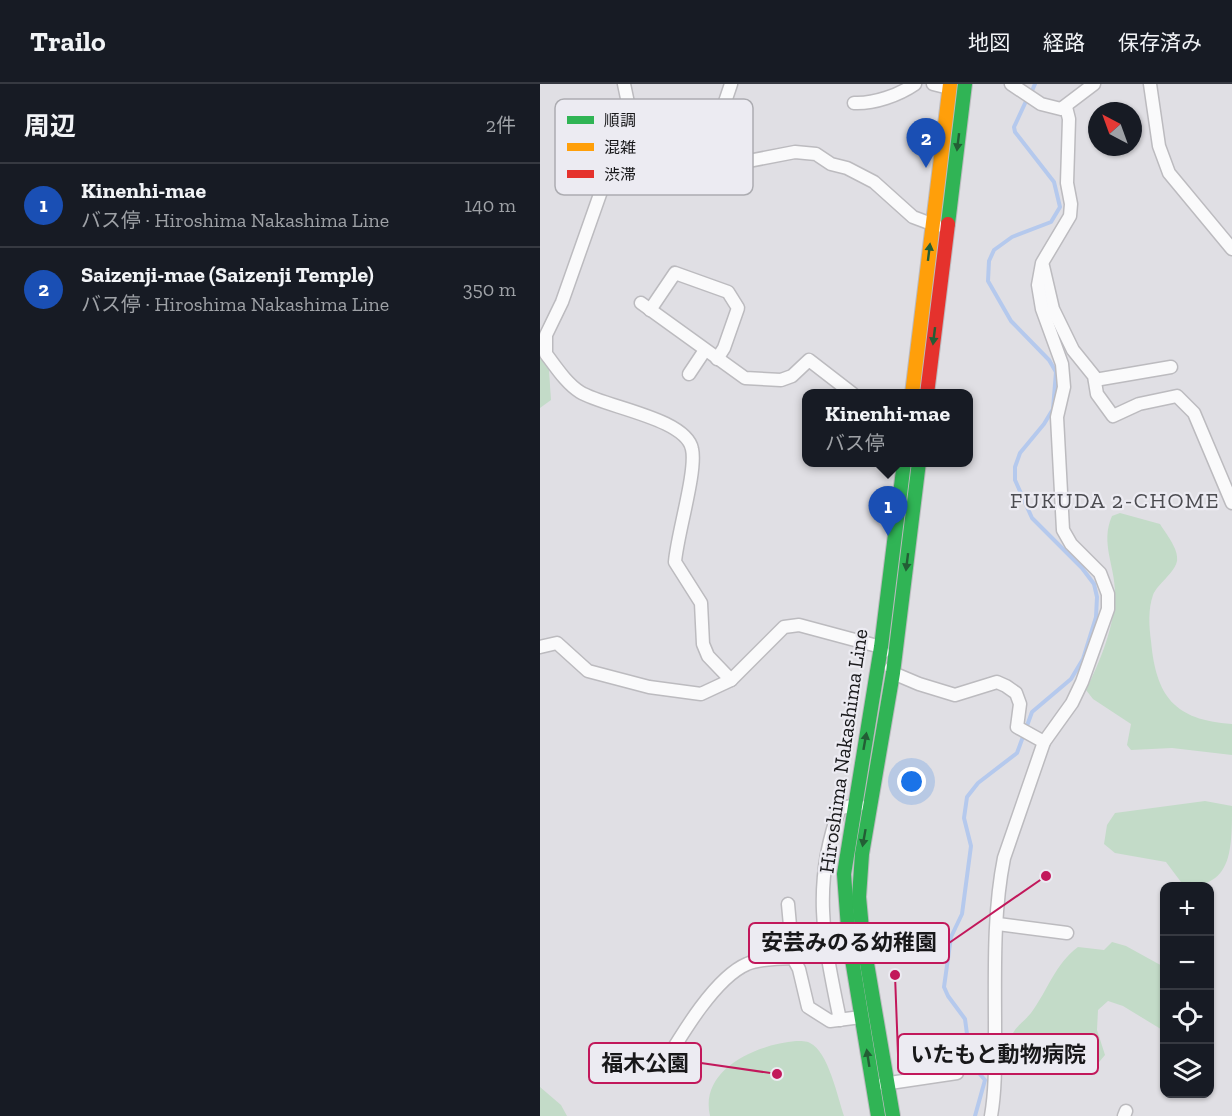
<!DOCTYPE html>
<html lang="ja">
<meta charset="utf-8">
<style>
:root{--surface:#171b24;--page:#242831;--text:#f1f3f6;--muted:#9ea1a6;--line:#363941;--accent:#0f766e}
body{margin:0;font-family:"Zilla Slab","Noto Sans JP",serif;background:var(--page);color:var(--text)}
.controls{position:absolute;right:18px;bottom:18px;display:grid;overflow:hidden;border-radius:12px;box-shadow:0 2px 4px #0004}
.controls button{width:54px;height:54px;display:grid;place-items:center;padding:0;border:0;border-bottom:2px solid var(--line);background:var(--surface);color:var(--text);font:30px sans-serif}
.compass{position:absolute;left:548px;top:18px;width:54px;height:54px;border-radius:50%;background:var(--surface);box-shadow:0 2px 4px #0004;rotate:319deg}
.you{position:absolute;left:372px;top:698px;width:21px;height:21px;margin:-15px;border:4px solid #fff;border-radius:50%;background:#1a73e8;box-shadow:0 0 0 9px #1a73e833}
.badge{display:grid;place-items:center;width:39px;height:39px;border-radius:50%;background:var(--accent);color:#fff;font-size:20px;font-weight:700}
.pin{position:absolute;translate:-50% -50px;filter:drop-shadow(0 2px 3px #0008)}
.pin::after{content:'';position:absolute;top:32px;width:21px;height:18px;background:inherit;clip-path:polygon(0 0,100% 0,50% 100%)}
.popup{position:absolute;left:262px;top:305px;width:171px;height:78px;box-sizing:border-box;display:grid;place-content:center;border-radius:12px;background:var(--surface);filter:drop-shadow(0 2px 4px #0005);font-size:20px;white-space:nowrap;color:var(--muted)}
.popup b{font-size:22px;color:var(--text)}
.popup::after{content:'';position:absolute;left:50%;top:100%;margin-left:-12px;border:12px solid transparent;border-top-color:var(--surface)}
.list{margin:0;padding:0;list-style:none}
h2{display:flex;justify-content:space-between;align-items:center;height:78px;margin:0;padding:0 24px;font-size:26px}
h2 small{font-size:20px;font-weight:400;color:var(--muted)}
.list li{display:grid;grid-template-columns:39px 1fr auto;gap:18px;align-items:center;box-sizing:border-box;height:84px;padding:0 24px;border-top:2px solid var(--line)}
.list b{display:block;font-size:22px;white-space:nowrap}
.list p{margin:0;font-size:20px;white-space:nowrap;color:var(--muted)}
.list em{font-size:20px;font-style:normal;color:var(--muted)}
.icon{flex:none;width:33px;height:33px;fill:none;stroke:currentColor;stroke-width:2;stroke-linecap:round;stroke-linejoin:round}
.map{position:relative;flex:none;width:692px;height:1032px;overflow:hidden}
header{display:flex;align-items:center;gap:36px;box-sizing:border-box;height:84px;padding:0 30px;background:var(--surface);border-bottom:2px solid var(--line)}
header strong{font-size:28px}
nav{display:flex;gap:33px;margin-inline-start:auto;font-size:21px}
main{display:flex}
aside{flex:1;background:var(--surface)}
.map>svg:first-child{display:block}
.green{fill:#c3dbc8}
.lines{fill:none;stroke-linecap:round;stroke-linejoin:round}
.stream{stroke:#b5c9ed;stroke-width:4}
.street-casing{stroke:#bcbbbf;stroke-width:15}
.fast-casing{stroke:#bcbbbf;stroke-width:16}
.slow-casing{stroke:#bcbbbf;stroke-width:16}
.jam-casing{stroke:#bcbbbf;stroke-width:16}
.street{stroke:#fafafb;stroke-width:12}
.fast{stroke:#30b455;stroke-width:14}
.slow{stroke:#ff9f0a;stroke-width:14}
.jam{stroke:#e5322d;stroke-width:14}
.oneway{fill:#235e35}
.labels{text-anchor:middle;dominant-baseline:central;stroke-width:4.5;stroke-linejoin:round;paint-order:stroke}
.street-label{font-size:21px;fill:#18181a;stroke:#ecebf2}
.neighbourhood-label{font-size:22px;letter-spacing:1.5px;fill:#4c4c51;stroke:#ecebf2}
.key{fill:#ecebf2;stroke:#acacb1;stroke-width:1.5}
.key-label{font-size:16px;fill:#18181a}
.leader{fill:none;stroke:#c2185b;stroke-width:2}
.callout-dot{fill:#c2185b;stroke:#ecebf2;stroke-width:2}
.callout{fill:#ecebf2;stroke:#c2185b;stroke-width:2}
.callout-label{font-size:22px;text-anchor:middle;font-weight:bold;fill:#18181a}
</style>
<header>
<strong>Trailo</strong>
<nav><a>地図</a><a>経路</a><a>保存済み</a></nav>
</header>
<main>
<aside>
<h2>周辺<small>2件</small></h2>
<ul class="list">
<li><span class="badge" style="background:#1a4fb4">1</span><div><b>Kinenhi-mae</b><p>バス停 · Hiroshima Nakashima Line</p></div><em>140 m</em></li>
<li><span class="badge" style="background:#1a4fb4">2</span><div><b>Saizenji-mae (Saizenji Temple)</b><p>バス停 · Hiroshima Nakashima Line</p></div><em>350 m</em></li>
</ul>
</aside>
<div class="map">
<svg width="692" height="1032" viewBox="0 0 692 1032">
<rect width="100%" height="100%" fill="#e0dfe4"/>
<g class="green">
<polygon points="0,268 9,286 11,316 0,324"/>
<path d="M580,429l40,11c6,10 19,25 17,37 -3,13 -19,22 -24,34 -5,14 -4,31 -2,46 5,55 23,79 81,83v31l-60,-7 -41,2 -4,-5 4,-21 -38,-25 -7,-9c14,-29 29,-64 29,-97 0,-28 -15,-50 -3,-77z"/>
<path d="M665,717l27,5c0,45 0,81 -48,80l-18,-24 -51,-9 -11,-9 3,-19 8,-12z"/>
<path d="M572,858l14,4 38,21v64l-41,-25 -15,-5 -10,9 -1,20 8,25 -15,18c-27,-6 -57,-13 -80,-30 2,-15 12,-19 21,-30 17,-23 24,-49 47,-66l26,3z"/>
<path d="M256,957c4,0 11,0 14,2 18,8 28,55 34,73h-134c-11,-48 49,-72 86,-75z"/>
<polygon points="0,1003 21,1021 27,1032 0,1032"/>
</g>
<g class="lines">
<g class="stream">
<polyline points="491,9 495,0"/>
<polyline points="435,1032 445,996 431,980 425,935 408,912 404,903 411,853 422,830 431,762 424,734 427,713 438,699 477,669 492,628 531,595 543,575 556,533 557,513 554,500 542,484 492,434 475,396 475,383 480,369 504,340 513,325 516,288 509,276 471,237 448,197 449,177 454,166 472,153 511,138 520,123 514,98 475,48 474,43 487,15"/>
</g>
<g class="street-casing">
<g id="street">
<polyline points="84,0 92,38 145,88 155,90 162,86 191,0"/>
<polyline points="393,0 409,4"/>
<polyline points="471,0 501,20 521,25 554,0"/>
<polyline points="610,0 619,62 629,89 692,165"/>
<path d="M314,19c20,1 45,-8 61,-19"/>
<path d="M92,38l-15,24 -55,156 -16,33v19c10,13 20,29 34,38 24,15 106,26 112,57 5,22 -15,86 -17,113l26,41 2,41 5,12 23,24"/>
<polyline points="162,86 255,68 276,70 291,80 307,84 334,98 373,133 397,142"/>
<polyline points="503,182 513,225 533,266 554,292 557,310 573,332 599,320 637,312 654,329 692,419"/>
<polyline points="101,219 205,294 241,296 252,292 269,276 313,310"/>
<polyline points="110,226 135,189 188,208 198,224 184,264 177,275"/>
<polyline points="149,290 165,266"/>
<polyline points="555,296 631,283"/>
<polyline points="0,563 17,559 48,587 109,603 161,610 191,596 244,543 259,541 341,563 343,568"/>
<polyline points="351,584 353,589 379,600 415,611 457,598 466,602 476,609 480,620 477,643 504,658"/>
<polyline points="248,820 253,874 259,885 268,923 290,937 321,933"/>
<polyline points="458,840 527,849"/>
<path d="M300,936c-16,-78 -29,-135 0,-212l19,-3"/>
<path d="M121,985c18,-30 53,-91 86,-105 13,-6 32,-5 46,-6"/>
<polyline points="343,1000 417,989"/>
<path d="M451,1032c5,-29 4,-58 4,-88 0,-56 -2,-115 9,-170l40,-116 28,-39 10,-21 26,-73v-15l-8,-21 -29,-29 -8,-14 -6,-113 7,-30 -2,-23 -20,-55 -4,-24 4,-22 28,-47 1,-12 -4,-21 2,-64 -3,-12"/>
<polyline points="584,1032 586,1027"/>
</g>
</g>
<g class="fast-casing">
<g id="fast">
<polyline points="408,140 425,0"/>
<polyline points="338,1032 309,857 304,790 341,563 364,378"/>
<polyline points="353,1032 323,856 319,813 322,770 353,589 379,378"/>
</g>
</g>
<g class="slow-casing">
<polyline id="slow" points="372,310 410,0"/>
</g>
<g class="jam-casing">
<polyline id="jam" points="387,310 408,140"/>
</g>
<use href="#street" class="street"/>
<use href="#fast" class="fast"/>
<use href="#slow" class="slow"/>
<use href="#jam" class="jam"/>
</g>
<defs><path id="oneway-solid" d="M-6-.8H1V-3.2L6.5 0L1 3.2V.8H-6Z" transform="scale(1.5)"/></defs>
<g class="oneway">
<use href="#oneway-solid" transform="translate(418 58) rotate(97)"/>
<use href="#oneway-solid" transform="translate(389 168) rotate(-83)"/>
<use href="#oneway-solid" transform="translate(394 252) rotate(97)"/>
<use href="#oneway-solid" transform="translate(367 478) rotate(97)"/>
<use href="#oneway-solid" transform="translate(325 657) rotate(-80)"/>
<use href="#oneway-solid" transform="translate(324 754) rotate(100)"/>
<use href="#oneway-solid" transform="translate(328 974) rotate(-99)"/>
</g>
<g class="labels">
<g class="street-label">
<text transform="translate(303 667) rotate(-82)">Hiroshima Nakashima Line</text>
</g>
<g class="neighbourhood-label">
<text x="575" y="416">FUKUDA 2-CHOME</text>
</g>
</g>
<rect x="15" y="15" width="198" height="96" rx="9" class="key"/>
<rect x="27" y="32" width="27" height="8" fill="#30b455"/>
<rect x="27" y="59" width="27" height="8" fill="#ff9f0a"/>
<rect x="27" y="86" width="27" height="8" fill="#e5322d"/>
<g class="key-label">
<text x="64" y="42">順調</text>
<text x="64" y="69">混雑</text>
<text x="64" y="96">渋滞</text>
</g>
<path class="leader" d="M506 792L409 859M355 891L358 970M237 990L161 979"/>
<g class="callout-dot">
<circle cx="506" cy="792" r="6"/>
<circle cx="355" cy="891" r="6"/>
<circle cx="237" cy="990" r="6"/>
</g>
<g class="callout">
<rect x="209" y="839" width="200" height="40" rx="6"/>
<rect x="358" y="950" width="200" height="40" rx="6"/>
<rect x="49" y="959" width="112" height="40" rx="6"/>
</g>
<g class="callout-label">
<text x="309" y="866">安芸みのる幼稚園</text>
<text x="458" y="978">いたもと動物病院</text>
<text x="105" y="987">福木公園</text>
</g>
</svg>
<div class="controls">
<button>+</button>
<button>−</button>
<button><svg class="icon" aria-label="locate" viewBox="0 0 24 24"><circle cx="12" cy="12" r="6"/><path d="M12 2v4M12 18v4M2 12h4M18 12h4"/></svg></button>
<button><svg class="icon" aria-label="layers" viewBox="0 0 24 24"><path d="M12 4l9 5-9 5-9-5zM3 14l9 5 9-5"/></svg></button>
</div>
<svg class="compass" viewBox="-18 -18 36 36"><path d="M0-13l5 13h-10z" fill="#e53935"/><path d="M0 13l5-13h-10z" fill="#9ea1a6"/></svg>
<div class="you"></div>
<div class="pin badge" style="left:348px;top:452px;background:#1a4fb4">1</div>
<div class="popup"><b>Kinenhi-mae</b>バス停</div>
<div class="pin badge" style="left:386px;top:84px;background:#1a4fb4">2</div>
</div>
</main>
